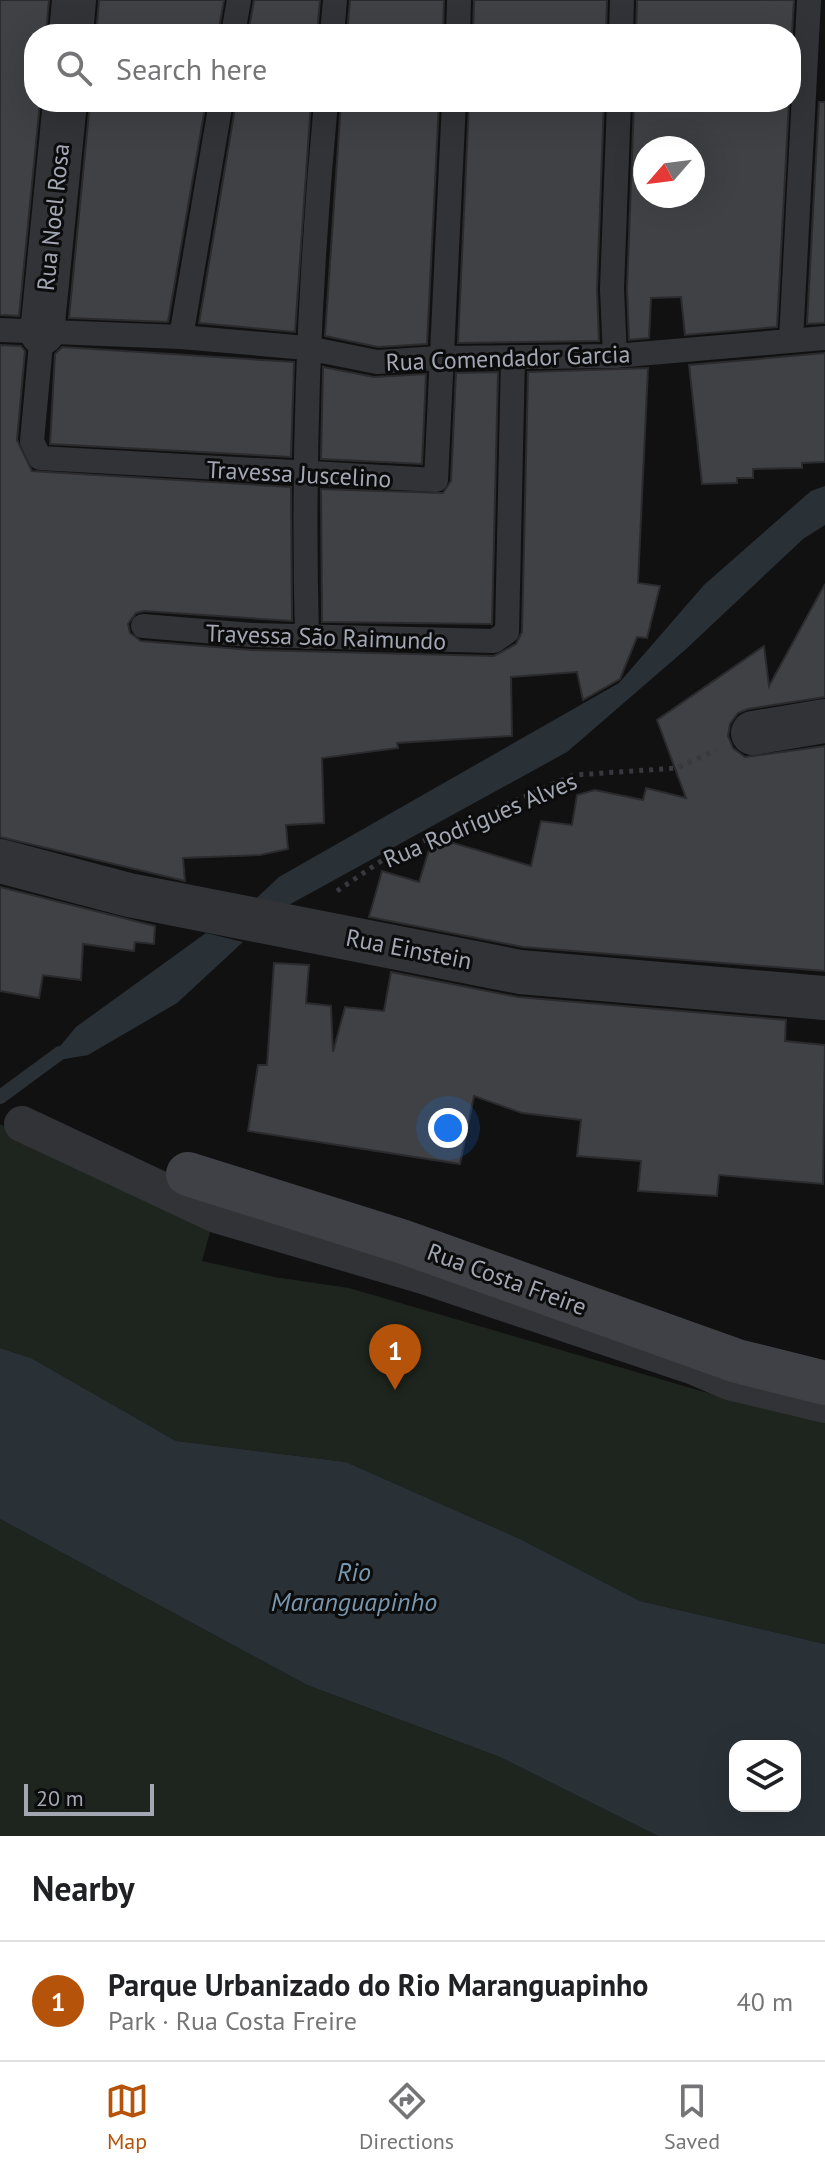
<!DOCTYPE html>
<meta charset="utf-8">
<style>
:root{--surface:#fff;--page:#f6f6f6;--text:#202124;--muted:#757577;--line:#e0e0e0;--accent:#b45309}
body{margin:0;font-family:"PT Sans",sans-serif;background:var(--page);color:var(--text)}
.controls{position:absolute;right:24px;bottom:24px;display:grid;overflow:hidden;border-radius:16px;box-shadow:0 8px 32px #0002}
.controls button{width:72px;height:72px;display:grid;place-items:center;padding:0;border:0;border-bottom:2px solid var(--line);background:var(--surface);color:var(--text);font:40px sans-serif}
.compass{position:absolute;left:633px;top:136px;width:72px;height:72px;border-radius:50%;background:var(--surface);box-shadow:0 8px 32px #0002;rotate:242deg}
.scale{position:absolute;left:24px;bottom:20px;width:130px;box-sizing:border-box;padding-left:8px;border:4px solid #a2a7b3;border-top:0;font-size:22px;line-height:28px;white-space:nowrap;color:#a2a7b3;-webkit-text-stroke:6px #0c0c0d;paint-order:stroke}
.you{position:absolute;left:448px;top:1128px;width:28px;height:28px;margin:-20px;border:6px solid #fff;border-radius:50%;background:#1a73e8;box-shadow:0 0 0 12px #1a73e833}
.badge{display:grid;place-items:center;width:52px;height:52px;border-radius:50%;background:var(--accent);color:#fff;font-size:26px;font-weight:700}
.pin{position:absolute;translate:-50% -66px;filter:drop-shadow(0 2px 4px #0008)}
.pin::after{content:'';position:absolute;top:42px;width:28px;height:24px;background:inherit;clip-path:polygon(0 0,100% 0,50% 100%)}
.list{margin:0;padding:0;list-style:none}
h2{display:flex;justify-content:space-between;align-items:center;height:104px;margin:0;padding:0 32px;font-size:34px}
h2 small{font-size:26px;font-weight:400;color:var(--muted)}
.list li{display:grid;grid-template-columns:52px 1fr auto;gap:24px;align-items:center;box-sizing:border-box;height:120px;padding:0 32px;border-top:2px solid var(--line)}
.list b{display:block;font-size:30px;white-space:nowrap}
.list p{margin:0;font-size:26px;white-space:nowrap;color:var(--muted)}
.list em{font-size:26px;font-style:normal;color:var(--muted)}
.icon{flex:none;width:44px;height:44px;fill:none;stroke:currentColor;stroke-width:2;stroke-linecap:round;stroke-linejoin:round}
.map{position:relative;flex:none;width:825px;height:1836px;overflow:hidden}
.search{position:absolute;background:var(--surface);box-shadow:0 8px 32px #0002;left:24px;right:24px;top:24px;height:88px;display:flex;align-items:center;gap:20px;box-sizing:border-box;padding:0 28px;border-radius:32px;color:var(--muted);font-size:30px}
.sheet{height:224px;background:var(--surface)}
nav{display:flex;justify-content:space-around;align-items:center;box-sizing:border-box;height:112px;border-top:2px solid var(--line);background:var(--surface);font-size:22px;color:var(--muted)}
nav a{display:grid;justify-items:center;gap:4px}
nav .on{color:var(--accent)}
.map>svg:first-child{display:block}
.green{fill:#1d251e}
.water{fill:#293137;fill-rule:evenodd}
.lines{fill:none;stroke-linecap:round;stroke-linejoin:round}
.stream{stroke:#293137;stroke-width:14}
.building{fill:#3f4145;stroke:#2b2b2e;stroke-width:2;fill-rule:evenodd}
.path{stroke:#38393e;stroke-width:5;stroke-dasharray:4 6;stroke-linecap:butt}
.service{stroke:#323337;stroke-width:24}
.pedestrian{stroke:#323337;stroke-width:36}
.minor{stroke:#323337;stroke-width:44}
.secondary{stroke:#404147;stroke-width:44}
.labels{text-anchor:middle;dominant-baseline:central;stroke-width:6;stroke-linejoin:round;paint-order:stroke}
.street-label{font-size:24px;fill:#a2a7b3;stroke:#0c0c0d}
.water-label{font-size:26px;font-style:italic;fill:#7896ae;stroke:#0c0c0d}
</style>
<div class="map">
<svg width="825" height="1836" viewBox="0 0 825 1836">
<rect width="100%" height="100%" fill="#111112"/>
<g class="green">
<polygon points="0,1124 61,1157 212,1225 202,1261 274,1277 349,1288 742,1403 825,1421 825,1644 640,1601 520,1539 346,1462 176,1441 31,1358 0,1348"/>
<polygon points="0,1519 307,1685 500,1757 658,1836 0,1836"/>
</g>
<g class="water">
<polygon points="825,486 825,525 803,539 685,650 567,752 276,912 248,906 279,877 619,683 704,585 811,491"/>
<polygon points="206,933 243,942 177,1003 88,1055 47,1062 76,1027"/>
<path d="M0,1348l31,10 145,83 170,21 174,77 120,62 185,43v192h-167l-158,-79 -193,-72 -307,-166zM795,1746v60h-60v-60z"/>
</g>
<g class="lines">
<polyline class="stream" points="0,1097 60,1053"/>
</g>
<g class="building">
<polygon points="0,0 49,0 46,34 34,34 34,102 40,102 19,316 0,315"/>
<polygon points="99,0 224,0 218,34 96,34"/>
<polygon points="254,0 320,0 317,34 248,34"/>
<polygon points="350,0 444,0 443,34 347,34"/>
<polygon points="474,0 607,0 606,34 473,34"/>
<polygon points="637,0 794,0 792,34 636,34"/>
<polygon points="90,102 206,102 168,322 69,318"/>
<polygon points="236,102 311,102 295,332 199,323"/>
<polygon points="341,102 439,102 427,344 378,347 325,336"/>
<polygon points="469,102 604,102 597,289 599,341 458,343"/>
<path d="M634,102h155l-12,225 -92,8 -4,-38 -30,1 -2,40 -20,2 -2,-51zM645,148h48v48h-48z"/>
<polygon points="819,102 825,102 825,323 807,324"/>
<polygon points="0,345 21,346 25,351 17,440 32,471 291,487 292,621 144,611 136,613 128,624 130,633 141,641 252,650 494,656 516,644 522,632 528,372 648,368 638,583 660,586 647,638 637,637 620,679 583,700 577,672 511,677 512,736 397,743 398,748 322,758 324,823 286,825 288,849 260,855 183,858 185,881 0,837"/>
<polygon points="62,347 294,362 291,457 50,444 55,354"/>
<polygon points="825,353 825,462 802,463 802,468 753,469 753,478 737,478 737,483 702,484 689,365"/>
<polygon points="323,367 374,377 426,374 422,464 321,459"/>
<polygon points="498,372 492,624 322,622 321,489 443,493 451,481 456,373"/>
<polygon points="825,584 825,697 748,709 738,713 730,724 728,736 733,748 745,757 825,746 825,971 523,947 369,917 382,871 419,882 433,837 531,866 541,821 572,825 577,795 595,790 643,800 646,788 686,798 657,720 764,646 769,686"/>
<polygon points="0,887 155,926 154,944 135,942 134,951 83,944 81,980 43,975 39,998 0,991"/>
<polygon points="274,963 309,965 306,1003 331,1006 333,1052 345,1007 384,1011 391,972 518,997 786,1020 785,1041 825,1045 823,1184 719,1175 717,1196 638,1191 641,1161 577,1156 581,1120 522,1113 474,1096 460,1164 248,1131 258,1065 267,1065"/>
</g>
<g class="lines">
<polyline class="path" points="337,891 387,857 574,775 677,768 716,750"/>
<g class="service">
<polyline points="233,34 239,0"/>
<polyline points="332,34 335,0"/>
<polyline points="458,34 459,0"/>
<polyline points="621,34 622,0"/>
<polyline points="0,330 181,337 307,348 377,362 439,358 615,356 825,338"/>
<polyline points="42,333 32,441 40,458 436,480 454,102"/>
<polyline points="181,337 221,102"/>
<polyline points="791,340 809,0"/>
<polyline points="615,356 612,289 619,102"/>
<polyline points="143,626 252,635 494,641 507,632 513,357"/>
<path d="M307,637c-5,-181 2,-355 19,-535"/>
</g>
<polyline class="pedestrian" points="22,1124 216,1215 423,1276 694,1367 729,1382 825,1405"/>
<g class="minor">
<polyline points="71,34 74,0"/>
<polyline points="42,333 65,102"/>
<polyline points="753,733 825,721"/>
<polyline points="0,861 129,895 520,972 825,998"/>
</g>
<polyline class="secondary" points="188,1174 401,1241 737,1361 825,1383"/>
</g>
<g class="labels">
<g class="street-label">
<text transform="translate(53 217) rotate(-84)">Rua Noel Rosa</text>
<text transform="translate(508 358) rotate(-2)">Rua Comendador Garcia</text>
<text transform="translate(299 474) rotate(3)">Travessa Juscelino</text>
<text transform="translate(326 637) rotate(2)">Travessa São Raimundo</text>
<text transform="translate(480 820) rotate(-23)">Rua Rodrigues Alves</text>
<text transform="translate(409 949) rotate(11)">Rua Einstein</text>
<text transform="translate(507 1279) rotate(20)">Rua Costa Freire</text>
</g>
<g class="water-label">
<text x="354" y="1571">Rio<tspan x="354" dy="30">Maranguapinho</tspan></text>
</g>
</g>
</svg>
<div class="controls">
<button><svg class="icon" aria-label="layers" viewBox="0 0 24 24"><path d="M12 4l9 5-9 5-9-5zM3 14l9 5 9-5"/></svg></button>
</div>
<svg class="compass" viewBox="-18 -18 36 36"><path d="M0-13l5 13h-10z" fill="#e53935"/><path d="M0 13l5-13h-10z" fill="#757577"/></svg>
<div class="scale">20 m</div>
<div class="you"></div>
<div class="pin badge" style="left:395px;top:1390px">1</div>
<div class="search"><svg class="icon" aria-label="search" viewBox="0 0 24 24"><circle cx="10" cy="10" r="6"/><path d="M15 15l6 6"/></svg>Search here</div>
</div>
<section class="sheet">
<h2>Nearby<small></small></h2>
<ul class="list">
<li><span class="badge">1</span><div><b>Parque Urbanizado do Rio Maranguapinho</b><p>Park · Rua Costa Freire</p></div><em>40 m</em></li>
</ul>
</section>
<nav>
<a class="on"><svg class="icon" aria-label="map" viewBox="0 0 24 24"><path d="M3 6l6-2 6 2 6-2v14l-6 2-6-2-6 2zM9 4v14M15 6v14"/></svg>Map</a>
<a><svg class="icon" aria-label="directions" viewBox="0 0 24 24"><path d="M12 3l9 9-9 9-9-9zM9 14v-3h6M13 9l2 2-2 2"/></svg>Directions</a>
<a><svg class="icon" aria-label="saved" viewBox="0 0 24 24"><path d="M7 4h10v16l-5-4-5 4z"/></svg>Saved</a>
</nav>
